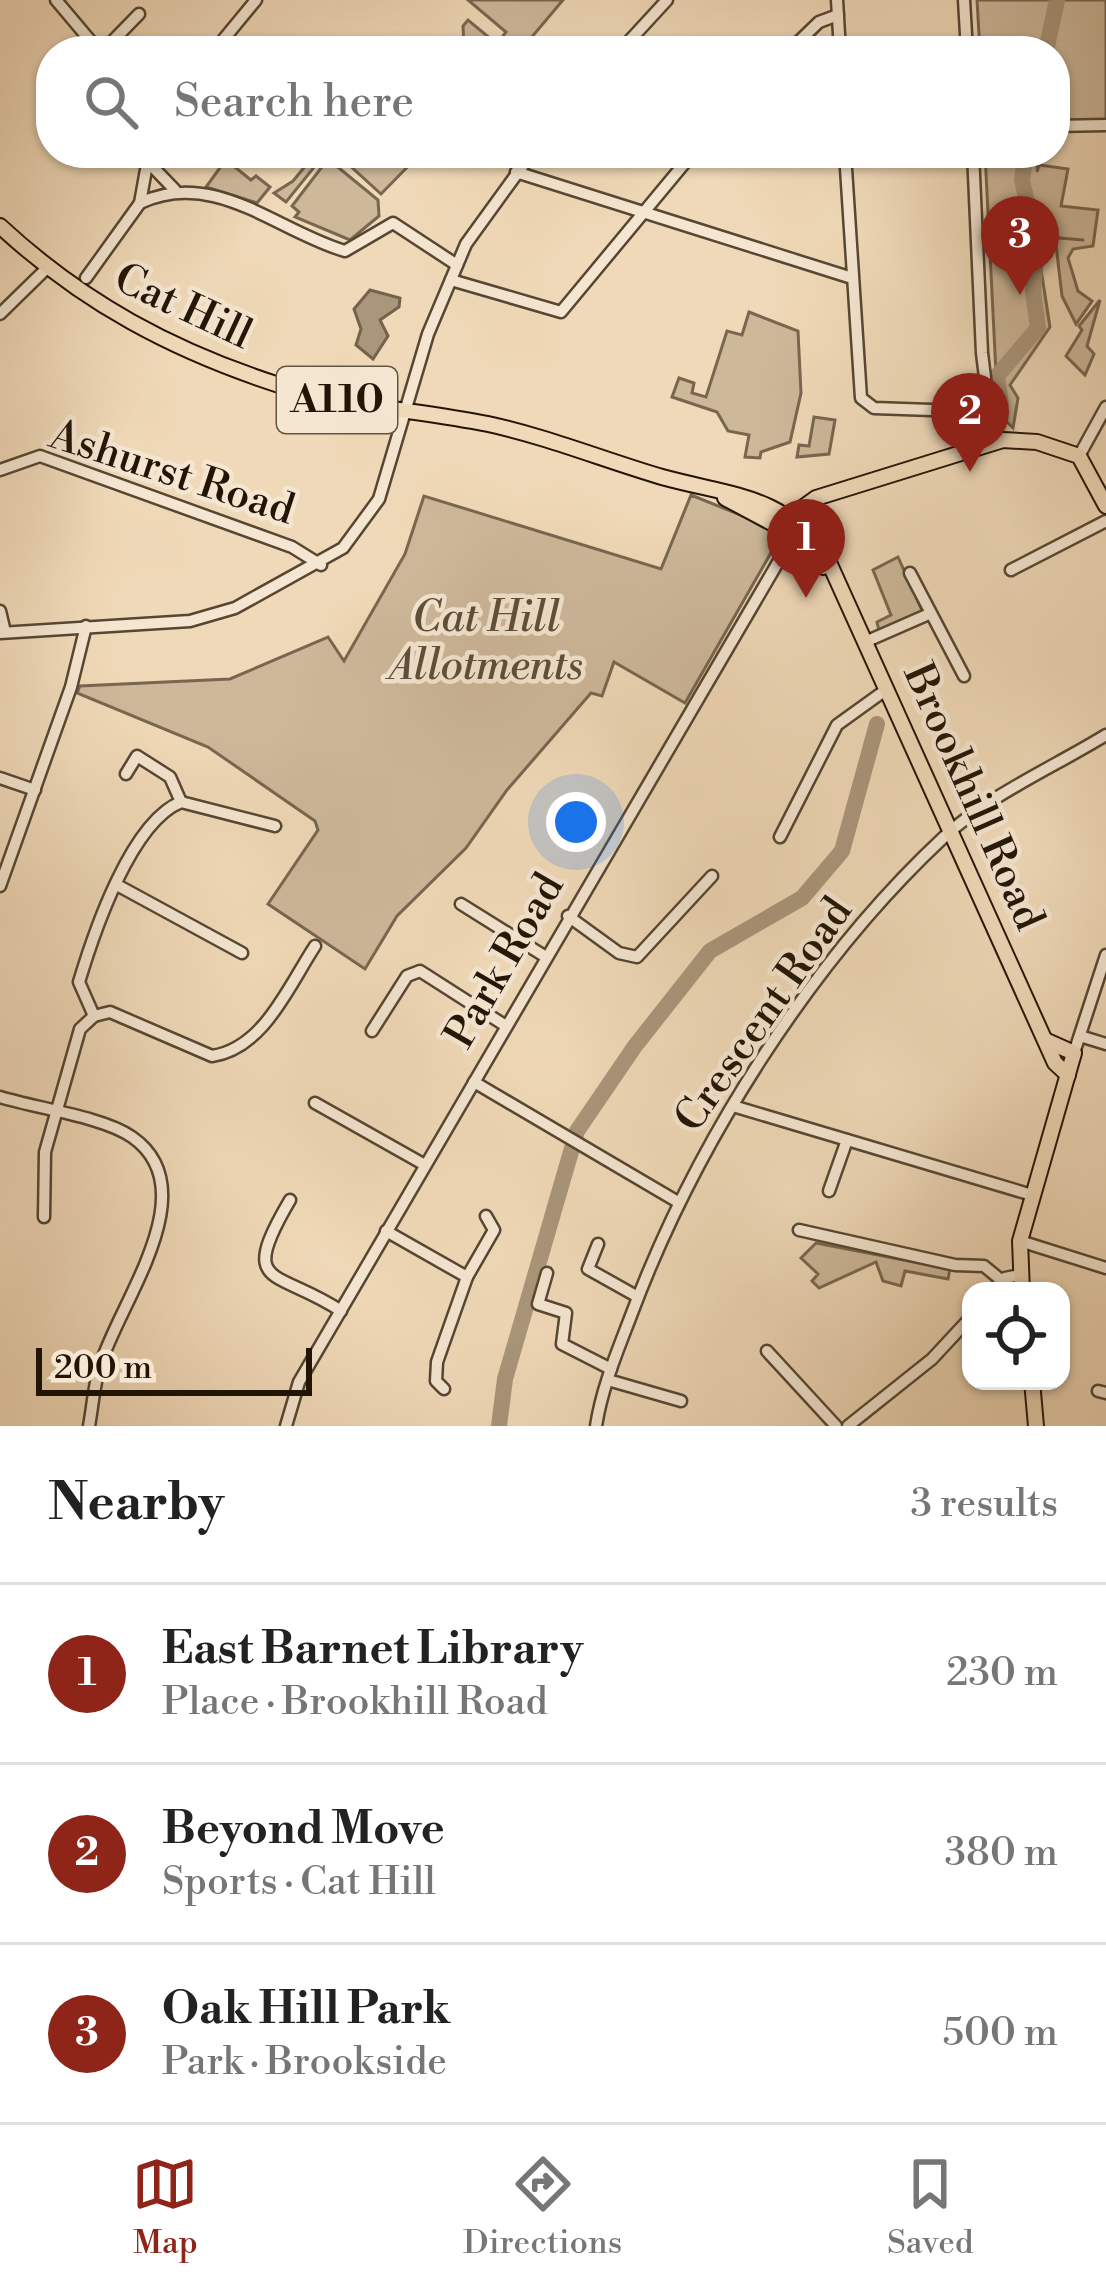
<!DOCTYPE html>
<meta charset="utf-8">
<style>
:root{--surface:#fff;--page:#f2f2f2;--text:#222;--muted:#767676;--line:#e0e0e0;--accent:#8f2418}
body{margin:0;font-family:"Libre Bodoni",serif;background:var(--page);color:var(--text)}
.controls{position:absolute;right:36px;bottom:36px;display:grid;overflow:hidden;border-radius:24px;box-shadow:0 3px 9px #0004}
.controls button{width:108px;height:108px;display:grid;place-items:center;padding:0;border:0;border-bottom:3px solid var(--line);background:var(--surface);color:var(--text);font:60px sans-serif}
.scale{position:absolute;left:36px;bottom:30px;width:276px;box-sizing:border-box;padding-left:12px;border:6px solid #231506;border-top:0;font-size:33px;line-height:42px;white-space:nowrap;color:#231506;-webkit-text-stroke:9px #f5e6d1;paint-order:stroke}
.you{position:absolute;left:576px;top:822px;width:42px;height:42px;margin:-30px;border:9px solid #fff;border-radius:50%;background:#1a73e8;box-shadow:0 0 0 18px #1a73e833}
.badge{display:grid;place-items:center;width:78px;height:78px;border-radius:50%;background:var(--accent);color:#fff;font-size:39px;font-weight:700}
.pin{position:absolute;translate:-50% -99px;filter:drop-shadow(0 3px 6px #0008)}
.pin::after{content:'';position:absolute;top:63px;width:42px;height:36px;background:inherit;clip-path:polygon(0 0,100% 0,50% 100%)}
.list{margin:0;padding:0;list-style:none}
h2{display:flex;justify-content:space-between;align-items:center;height:156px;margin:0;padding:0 48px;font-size:51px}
h2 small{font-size:39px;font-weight:400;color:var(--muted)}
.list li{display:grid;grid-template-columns:78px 1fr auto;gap:36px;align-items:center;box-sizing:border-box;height:180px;padding:0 48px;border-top:3px solid var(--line)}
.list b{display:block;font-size:45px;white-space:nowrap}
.list p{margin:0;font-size:39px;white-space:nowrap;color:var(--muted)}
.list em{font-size:39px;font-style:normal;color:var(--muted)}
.icon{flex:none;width:66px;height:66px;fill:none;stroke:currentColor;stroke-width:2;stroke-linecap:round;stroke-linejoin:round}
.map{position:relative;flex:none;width:1106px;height:1426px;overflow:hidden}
.search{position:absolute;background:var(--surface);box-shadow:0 3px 9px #0004;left:36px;right:36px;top:36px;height:132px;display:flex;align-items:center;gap:30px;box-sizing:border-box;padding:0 42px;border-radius:48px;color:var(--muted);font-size:45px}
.sheet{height:696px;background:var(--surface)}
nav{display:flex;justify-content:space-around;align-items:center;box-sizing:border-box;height:168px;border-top:3px solid var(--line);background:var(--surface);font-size:33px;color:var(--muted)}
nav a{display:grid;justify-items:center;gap:6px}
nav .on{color:var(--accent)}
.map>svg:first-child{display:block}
.green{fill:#cdb89a;stroke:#786650;stroke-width:3}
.water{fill:#aa967b;stroke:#74624c;stroke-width:3}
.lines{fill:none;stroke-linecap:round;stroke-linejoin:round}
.stream{stroke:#74624c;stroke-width:3}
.river{stroke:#aa967b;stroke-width:16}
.minor-casing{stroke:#564632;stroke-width:15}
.major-casing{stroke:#231506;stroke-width:18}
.minor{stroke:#f5e6d1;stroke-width:10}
.major{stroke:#f0d9b8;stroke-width:14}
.labels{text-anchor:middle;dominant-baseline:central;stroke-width:9;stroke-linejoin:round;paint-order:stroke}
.shield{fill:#f5e6d1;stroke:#625443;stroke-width:3}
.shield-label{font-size:39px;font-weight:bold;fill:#231506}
.street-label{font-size:42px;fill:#231506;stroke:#f5e6d1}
.park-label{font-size:42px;font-style:italic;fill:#5e4e3a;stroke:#f5e6d1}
</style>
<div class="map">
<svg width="1106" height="1426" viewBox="0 0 1106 1426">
<rect width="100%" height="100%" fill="#f0d9b8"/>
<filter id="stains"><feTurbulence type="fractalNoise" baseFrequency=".00167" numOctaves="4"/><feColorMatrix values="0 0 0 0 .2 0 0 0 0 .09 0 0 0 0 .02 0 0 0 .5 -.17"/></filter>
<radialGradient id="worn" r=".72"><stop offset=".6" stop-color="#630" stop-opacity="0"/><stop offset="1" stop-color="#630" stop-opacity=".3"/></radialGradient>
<g class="green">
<polygon points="468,0 563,0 520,51 462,51 458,48 464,48 463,26 468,20 497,44 506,32"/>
<polygon points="977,0 1106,0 1106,120 1055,121 1055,51 980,51"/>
<polygon points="316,153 324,155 286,202 274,193 293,181"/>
<polygon points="336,153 421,153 381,194"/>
<polygon points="985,153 1039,153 1037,172 1039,165 1068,169 1061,206 1098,210 1093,246 1073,249 1068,258 1078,291 1092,301 1076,324 1062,296 1056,245 1038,250 1050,327 1010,385 1018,398 1013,428 998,413"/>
<polygon points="230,154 226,160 251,180 256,176 270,187 257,203 206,187"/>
<polygon points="328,159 378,200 379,216 350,240 295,217 299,212 292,206"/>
<polygon points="1100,300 1087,346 1094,354 1085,375 1066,356 1082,330 1079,326"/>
<polygon points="749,312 798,331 801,393 790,442 761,452 760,458 745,457 749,435 728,431 717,412 672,397 679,378 694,383 692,393 706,397 727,331 742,335"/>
<polygon points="814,417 835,420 829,454 797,457 799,445 809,446"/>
<polygon points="691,495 770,527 776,544 685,703 614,662 602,696 591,693 507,790 466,848 397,916 365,969 268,904 318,830 315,821 208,747 77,693 80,686 230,679 328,637 344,661 405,554 424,496 661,569"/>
<polygon points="898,557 924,615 880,635 877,622 891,615 873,570"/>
<polygon points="816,1243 950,1269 948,1279 905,1271 901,1286 883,1281 876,1262 819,1288 812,1281 818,1274 801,1258"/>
</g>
<polygon class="water" points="370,290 400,298 399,307 380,320 388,336 373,359 356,345 361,329 354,309"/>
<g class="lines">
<polyline class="stream" points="1036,236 1083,240"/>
<g class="river">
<polyline points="1046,51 1057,0"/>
<polyline points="994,424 1001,404 997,376 1038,328 1033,292 1037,246 1022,180 1026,153"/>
<polyline points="499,1426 505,1379 577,1131 635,1046 710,951 802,898 842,851 877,724"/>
</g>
<g class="minor-casing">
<g id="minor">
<polyline points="56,0 99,51"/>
<polyline points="837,0 840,51"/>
<polyline points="964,0 967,51"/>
<polyline points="103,51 139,14"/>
<polyline points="214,51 256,0"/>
<polyline points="620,51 667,0"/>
<polyline points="789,51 819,22 838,15"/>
<polyline points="1055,126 1106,125"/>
<polyline points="845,153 861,398 874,408 989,412"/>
<polyline points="973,153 982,353 993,443"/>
<polyline points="148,162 175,190"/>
<polyline points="516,172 852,278"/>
<path d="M140,203c74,-35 137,28 205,48l48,-28 64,42"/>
<polyline points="86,278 140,203 149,153"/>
<polyline points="451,280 561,312 693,153"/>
<polyline points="0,314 46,269"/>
<polyline points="1079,456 1106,407"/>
<polyline points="0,470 40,456 292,547 321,565"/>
<polyline points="1011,570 1106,521"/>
<polyline points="910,573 964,676"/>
<polyline points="0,611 5,632"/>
<polyline points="0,633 190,621 235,608 343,548 379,499 428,334 466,244 532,153"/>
<polyline points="865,642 929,614"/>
<polyline points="126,774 137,756 170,777 181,802"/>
<polyline points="0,778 35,790"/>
<polyline points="780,837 837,725 887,689"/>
<polyline points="117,885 242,953"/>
<polyline points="0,886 71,687 86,626"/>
<polyline points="461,904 546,957"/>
<polyline points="568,916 619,953 637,957 712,876"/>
<path d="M94,1016l16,-4 102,44c52,-8 76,-69 103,-110"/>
<polyline points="372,1031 407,976 420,971 506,1026"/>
<polyline points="1080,1036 1106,1044"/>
<polyline points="1074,1053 1106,955"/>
<polyline points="474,1082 678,1202"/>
<path d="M0,1097c35,11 104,20 132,40 75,52 -11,163 -31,226 -7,19 -8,42 -12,63"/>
<polyline points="315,1103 425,1165"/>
<polyline points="733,1106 1032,1195"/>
<polyline points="829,1191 847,1140"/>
<path d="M290,1200c-53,90 -14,68 51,111"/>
<path d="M44,1217l1,-65 35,-123 14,-13 -15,-34c15,-50 52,-160 102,-180l94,24"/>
<polyline points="799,1230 955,1265 984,1266 1001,1280"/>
<polyline points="386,1231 467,1277 437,1362 436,1381 444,1389"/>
<polyline points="1020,1241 1106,1268"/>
<polyline points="598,1244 588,1269 638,1297"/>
<polyline points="547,1273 538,1304 566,1313 562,1344 611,1369"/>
<polyline points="467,1277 494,1230 486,1216"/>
<polyline points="992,1291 1005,1278 1020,1275"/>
<polyline points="767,1351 836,1426"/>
<polyline points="608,1380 681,1401"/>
<polyline points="1098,1391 1106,1393"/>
<polyline points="286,1426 299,1382 794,535"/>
<path d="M596,1426c6,-39 22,-76 36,-113 64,-170 179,-352 312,-476 45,-42 110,-70 162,-102"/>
<polyline points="848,1426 932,1359 971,1317"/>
</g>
</g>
<g class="major-casing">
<g id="major">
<path d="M0,226c83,77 173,125 282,160 67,21 137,24 206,38 60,13 116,36 174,53 69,19 122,17 165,81l228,505 13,12"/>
<polyline points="725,498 794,535 823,567"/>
<polyline points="791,516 816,498 1003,440 1037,442 1079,456 1106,506"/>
<polyline points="1022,1291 1020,1241 1074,1053 1047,1041"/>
<polyline points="1032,1381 1036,1426"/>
</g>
</g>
<use href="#minor" class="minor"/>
<use href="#major" class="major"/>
</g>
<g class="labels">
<rect class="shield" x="277" y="367" width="120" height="66" rx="9"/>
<g class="shield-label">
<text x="337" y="400">A110</text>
</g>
<g class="street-label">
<text transform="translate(183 307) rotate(25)">Cat Hill</text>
<text transform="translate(172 473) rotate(18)">Ashurst Road</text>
<text transform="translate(973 797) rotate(66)">Brookhill Road</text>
<text transform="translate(505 961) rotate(-60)">Park Road</text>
<text transform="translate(764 1015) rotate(-55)">Crescent Road</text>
</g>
<g class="park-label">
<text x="486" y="618">Cat Hill<tspan x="486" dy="48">Allotments</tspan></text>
</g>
</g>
<rect width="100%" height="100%" filter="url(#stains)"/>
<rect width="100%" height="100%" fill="url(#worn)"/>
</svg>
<div class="controls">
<button><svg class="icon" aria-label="locate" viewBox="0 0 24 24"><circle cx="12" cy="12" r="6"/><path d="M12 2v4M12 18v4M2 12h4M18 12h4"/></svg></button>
</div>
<div class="scale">200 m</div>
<div class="you"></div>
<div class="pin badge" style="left:806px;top:598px">1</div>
<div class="pin badge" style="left:970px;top:472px">2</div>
<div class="pin badge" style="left:1020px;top:295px">3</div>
<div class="search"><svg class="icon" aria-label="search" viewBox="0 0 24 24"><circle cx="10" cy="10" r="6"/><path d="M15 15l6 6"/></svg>Search here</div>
</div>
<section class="sheet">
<h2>Nearby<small>3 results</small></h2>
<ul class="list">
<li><span class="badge">1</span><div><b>East Barnet Library</b><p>Place · Brookhill Road</p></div><em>230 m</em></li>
<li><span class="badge">2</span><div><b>Beyond Move</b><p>Sports · Cat Hill</p></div><em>380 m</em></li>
<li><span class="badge">3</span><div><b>Oak Hill Park</b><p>Park · Brookside</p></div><em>500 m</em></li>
</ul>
</section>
<nav>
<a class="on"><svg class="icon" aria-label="map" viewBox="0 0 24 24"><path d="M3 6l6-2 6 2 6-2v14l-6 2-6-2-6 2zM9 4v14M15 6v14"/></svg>Map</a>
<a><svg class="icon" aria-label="directions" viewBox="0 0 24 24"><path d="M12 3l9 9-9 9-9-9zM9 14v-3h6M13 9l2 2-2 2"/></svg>Directions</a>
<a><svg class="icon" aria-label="saved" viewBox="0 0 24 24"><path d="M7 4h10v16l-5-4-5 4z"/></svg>Saved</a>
</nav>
